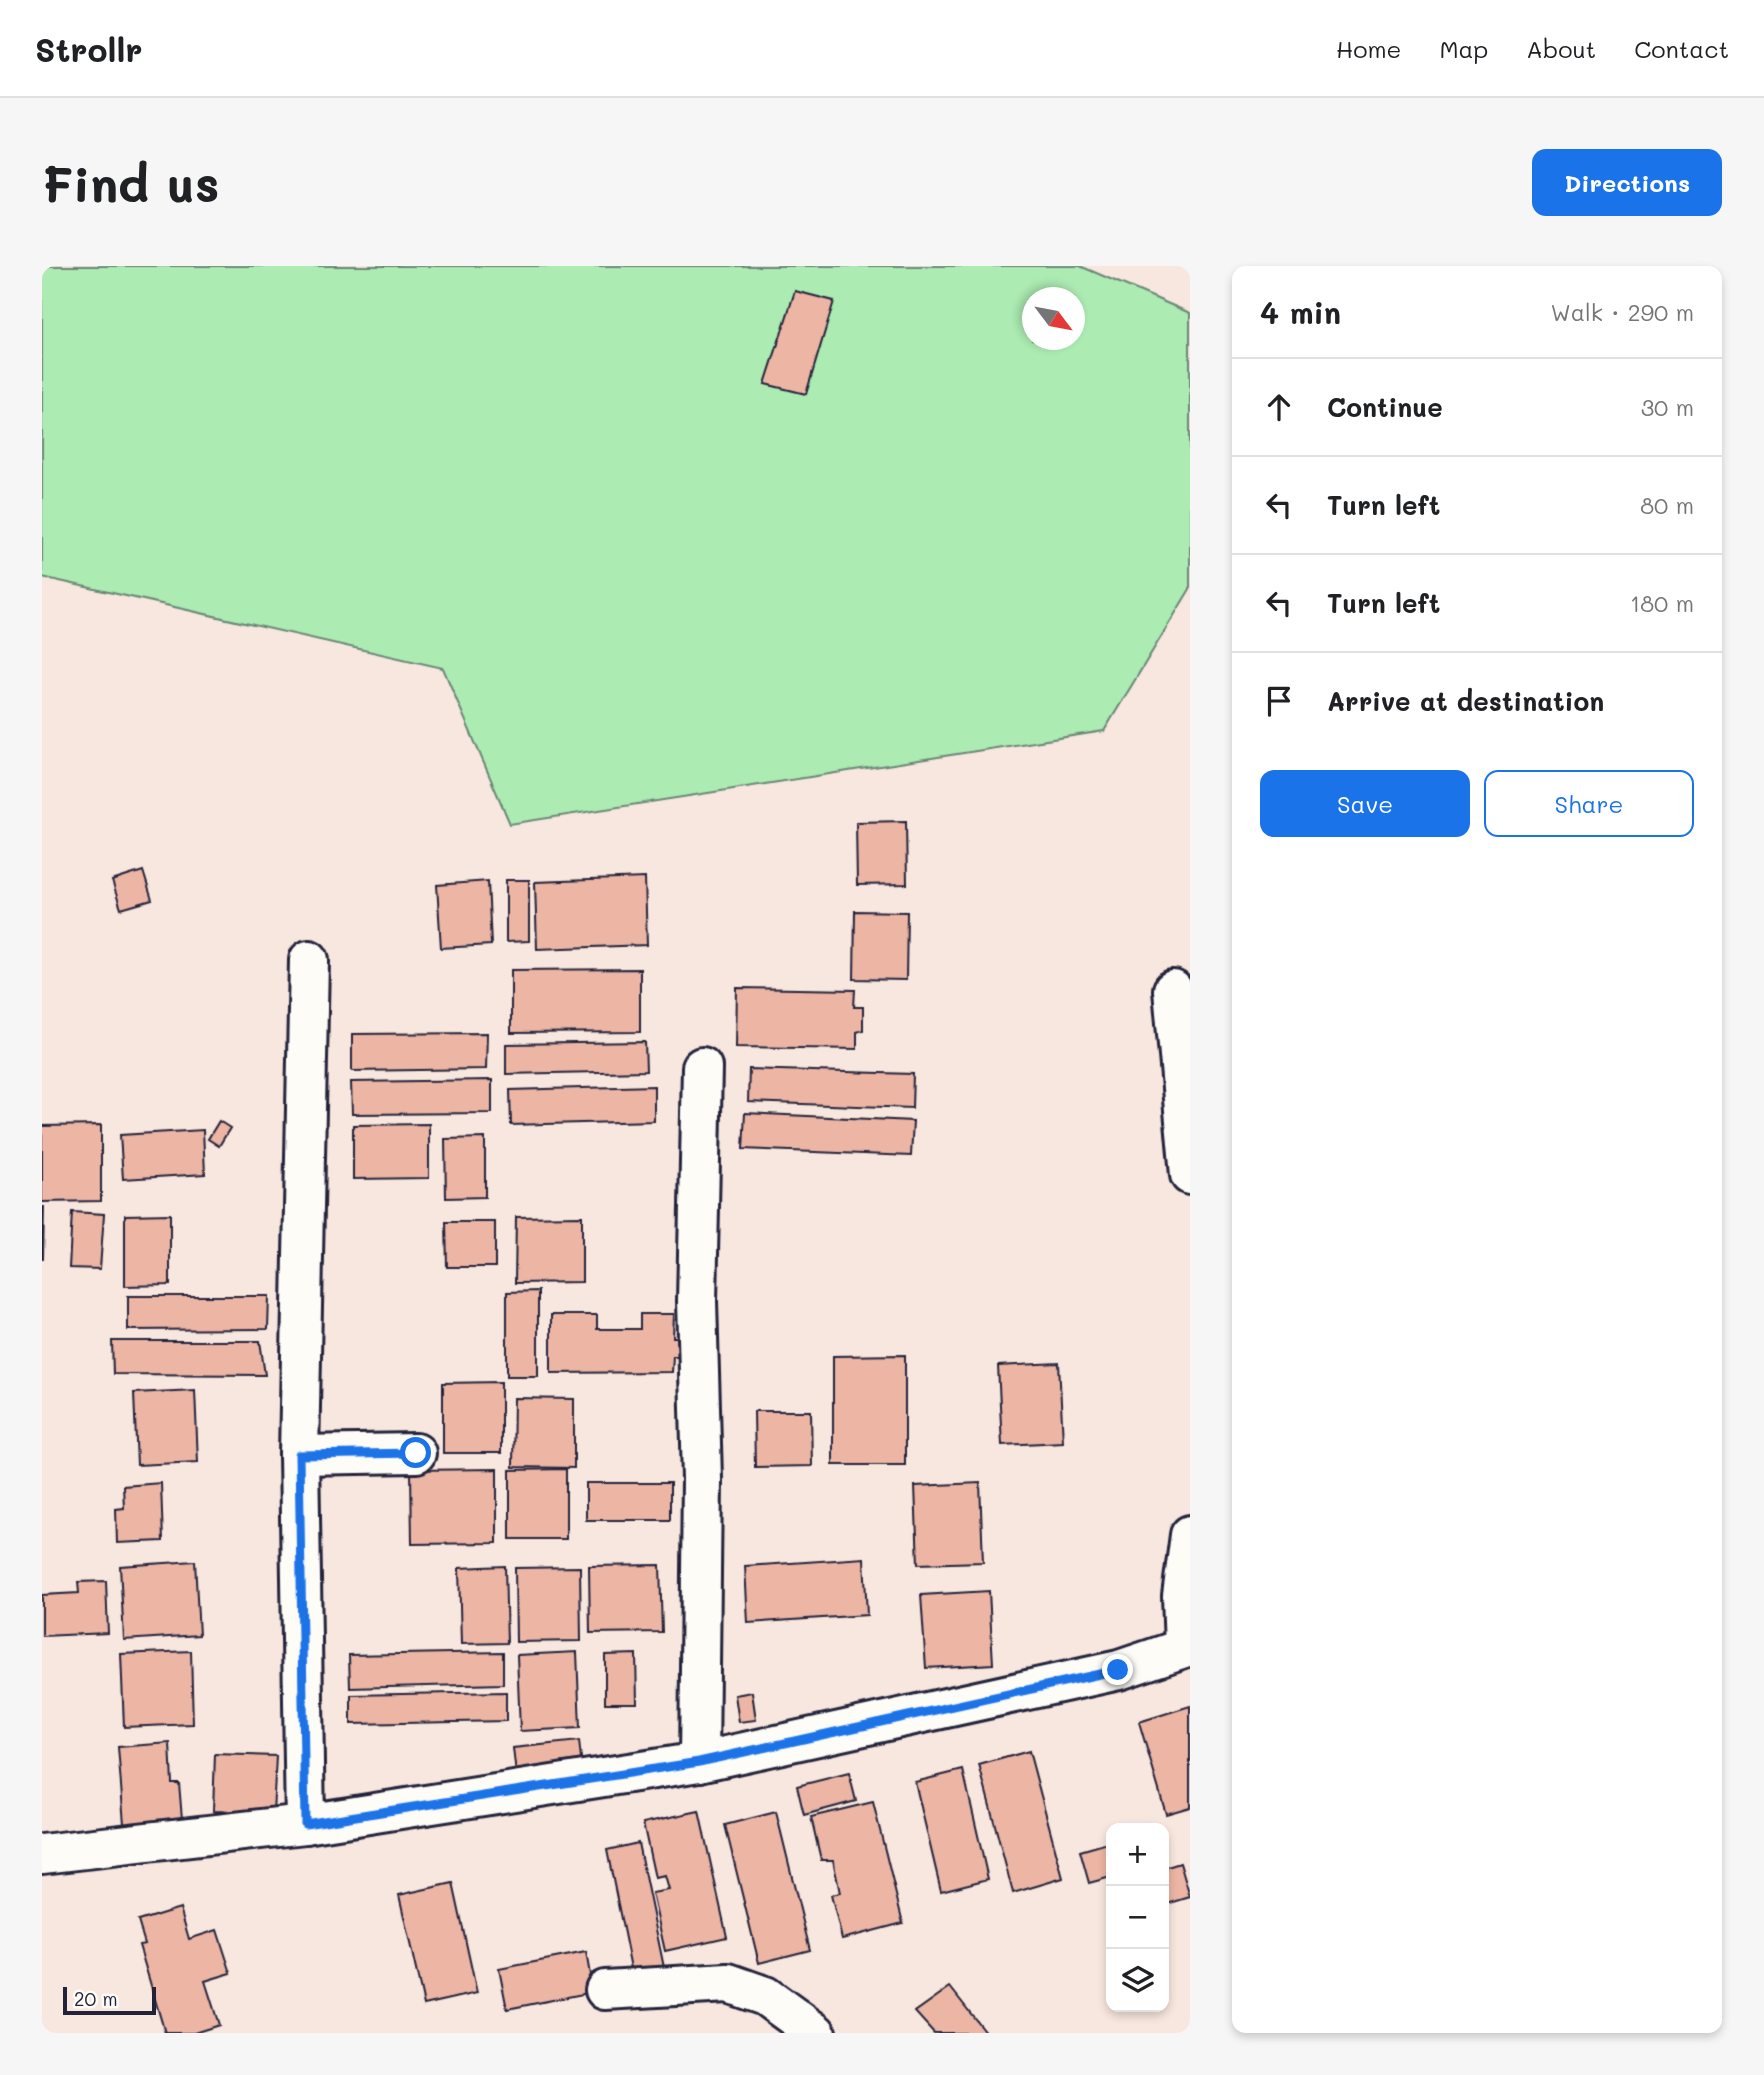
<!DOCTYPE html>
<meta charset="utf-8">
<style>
:root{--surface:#fff;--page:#f6f6f6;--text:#202124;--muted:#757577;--line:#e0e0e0;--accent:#1a73e8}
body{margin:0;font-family:Mali,sans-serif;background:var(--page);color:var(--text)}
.controls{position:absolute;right:21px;bottom:21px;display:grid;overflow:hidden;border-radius:14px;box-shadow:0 4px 10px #0003}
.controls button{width:63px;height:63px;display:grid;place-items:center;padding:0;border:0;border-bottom:2px solid var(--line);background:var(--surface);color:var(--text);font:35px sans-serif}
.compass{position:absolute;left:980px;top:21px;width:63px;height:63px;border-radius:50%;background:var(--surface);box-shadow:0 4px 10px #0003;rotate:122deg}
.scale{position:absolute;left:21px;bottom:18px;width:93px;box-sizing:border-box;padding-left:7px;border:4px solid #22223b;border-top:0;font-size:19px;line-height:24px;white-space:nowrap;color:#22223b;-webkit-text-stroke:5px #fdfcf7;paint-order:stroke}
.stop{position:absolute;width:21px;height:21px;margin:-16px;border:5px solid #1a73e8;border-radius:50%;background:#fff}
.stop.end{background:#1a73e8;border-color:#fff;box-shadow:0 2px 7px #0008}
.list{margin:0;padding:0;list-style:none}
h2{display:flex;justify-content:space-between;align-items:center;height:91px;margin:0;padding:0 28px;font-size:30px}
h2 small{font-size:23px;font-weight:400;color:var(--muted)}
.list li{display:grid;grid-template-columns:46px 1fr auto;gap:21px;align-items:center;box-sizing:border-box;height:98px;padding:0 28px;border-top:2px solid var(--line)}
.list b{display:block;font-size:26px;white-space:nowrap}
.list em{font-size:23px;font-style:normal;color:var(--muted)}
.actions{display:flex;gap:14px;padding:21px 28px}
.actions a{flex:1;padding:16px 0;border:2px solid var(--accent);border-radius:14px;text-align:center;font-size:24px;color:var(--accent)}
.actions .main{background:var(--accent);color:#fff}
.icon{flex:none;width:38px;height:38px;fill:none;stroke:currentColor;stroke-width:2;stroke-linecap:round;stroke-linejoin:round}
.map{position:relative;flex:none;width:1148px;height:1767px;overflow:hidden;border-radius:14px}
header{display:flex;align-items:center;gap:42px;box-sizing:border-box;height:98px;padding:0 35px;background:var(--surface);border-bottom:2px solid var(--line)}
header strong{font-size:33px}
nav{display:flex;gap:38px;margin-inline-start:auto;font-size:24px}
.intro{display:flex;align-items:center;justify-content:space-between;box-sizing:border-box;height:168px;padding:0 42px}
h1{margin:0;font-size:49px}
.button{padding:18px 32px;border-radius:14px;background:var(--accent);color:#fff;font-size:24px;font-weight:700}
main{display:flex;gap:42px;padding:0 42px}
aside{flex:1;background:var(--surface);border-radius:14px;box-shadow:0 4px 10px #0003}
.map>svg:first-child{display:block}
.green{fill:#acebb2;stroke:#678676;stroke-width:2;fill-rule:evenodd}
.building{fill:#edb5a4;stroke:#22223b;stroke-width:2}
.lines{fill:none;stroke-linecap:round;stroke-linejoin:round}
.minor-casing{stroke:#22223b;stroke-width:44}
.minor{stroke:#fdfcf7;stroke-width:38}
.route{stroke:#1a73e8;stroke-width:9}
</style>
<header>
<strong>Strollr</strong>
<nav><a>Home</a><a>Map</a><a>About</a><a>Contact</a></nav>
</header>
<div class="intro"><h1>Find us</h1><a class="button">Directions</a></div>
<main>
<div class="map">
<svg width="1148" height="1767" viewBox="0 0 1148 1767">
<rect width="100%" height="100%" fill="#f8e7de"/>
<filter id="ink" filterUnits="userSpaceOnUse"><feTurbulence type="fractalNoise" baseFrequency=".0143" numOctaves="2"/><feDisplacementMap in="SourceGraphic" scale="14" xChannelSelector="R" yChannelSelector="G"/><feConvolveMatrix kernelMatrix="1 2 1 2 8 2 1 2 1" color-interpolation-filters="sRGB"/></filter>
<g filter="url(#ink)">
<path class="green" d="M0,0h1038l110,47v276l-86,142 -594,93 -67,-156 -401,-91zM990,32h42v42h-42z"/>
<g class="building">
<polygon points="753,25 792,35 764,128 723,118"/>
<polygon points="864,555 865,618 815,619 814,556"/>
<polygon points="101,605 110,634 79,643 70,615"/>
<polygon points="603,612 605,679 495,683 493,616"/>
<polygon points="464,614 487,614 487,675 464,676"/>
<polygon points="446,615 449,679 399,682 395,619"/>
<polygon points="813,645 865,646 864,714 812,713"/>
<polygon points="598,703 598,766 469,767 469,704"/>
<polygon points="695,722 813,724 812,741 821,741 821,764 815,766 815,783 694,781"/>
<polygon points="445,767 444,803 310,805 310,768"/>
<polygon points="603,776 604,805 464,808 464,778"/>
<polygon points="707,803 871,808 870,842 706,836"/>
<polygon points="450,814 450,847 310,848 309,816"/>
<polygon points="612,820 612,855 469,859 468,824"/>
<polygon points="703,847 871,855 869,890 701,883"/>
<polygon points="177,855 188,862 177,880 166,873"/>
<polygon points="387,858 387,912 311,913 311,859"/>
<polygon points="59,859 59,935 0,936 0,860"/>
<polygon points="161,864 163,908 81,913 78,869"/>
<polygon points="443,872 443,931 404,932 403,873"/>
<polygon points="0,941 2,941 1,993 0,993"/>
<polygon points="30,946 62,948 58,1003 27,1002"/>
<polygon points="128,948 128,1019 83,1020 83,949"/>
<polygon points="540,950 540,1016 473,1017 474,951"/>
<polygon points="404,956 453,956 453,1001 405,1001"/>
<polygon points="496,1025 496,1110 465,1110 465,1026"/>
<polygon points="86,1030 227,1030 226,1063 86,1064"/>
<polygon points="598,1048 632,1048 631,1071 642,1071 642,1090 631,1090 630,1106 509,1107 509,1049 555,1049 555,1063 598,1063"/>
<polygon points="70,1075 218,1075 223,1109 71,1108"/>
<polygon points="863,1089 863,1199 791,1199 791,1090"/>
<polygon points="1017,1097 1021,1176 960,1179 956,1100"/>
<polygon points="459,1116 459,1187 401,1187 401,1117"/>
<polygon points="153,1124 156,1196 95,1199 92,1127"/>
<polygon points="472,1132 532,1133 532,1202 471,1201"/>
<polygon points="712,1145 769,1145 770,1200 713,1201"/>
<polygon points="455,1203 455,1277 370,1278 369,1204"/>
<polygon points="524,1203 524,1273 468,1273 468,1204"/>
<polygon points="119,1217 121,1275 75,1277 74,1243 82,1242 81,1220"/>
<rect x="544" y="1217" width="84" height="37"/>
<polygon points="938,1217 941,1296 876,1298 873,1220"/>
<polygon points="822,1292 825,1349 706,1357 703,1300"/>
<polygon points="153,1295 157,1369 82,1374 78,1300"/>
<polygon points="618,1299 620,1366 548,1367 547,1300"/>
<polygon points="463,1300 465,1377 419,1378 417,1302"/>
<polygon points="538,1301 539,1375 474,1376 473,1302"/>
<polygon points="64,1315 66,1367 0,1370 0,1329 37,1327 36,1316"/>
<polygon points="947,1325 951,1398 884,1402 879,1329"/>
<polygon points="149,1385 151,1458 82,1461 79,1388"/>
<polygon points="461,1386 461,1418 308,1422 307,1389"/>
<polygon points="535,1386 538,1462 478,1465 475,1389"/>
<polygon points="594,1388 595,1437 563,1437 563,1389"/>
<polygon points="464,1426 464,1455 309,1458 309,1429"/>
<polygon points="710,1426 714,1454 697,1456 693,1429"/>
<polygon points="1148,1440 1148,1541 1124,1548 1097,1456"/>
<polygon points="537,1475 540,1502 474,1509 471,1482"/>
<polygon points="128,1477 130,1517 137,1517 140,1553 82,1558 76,1481"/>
<polygon points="987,1485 1021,1612 971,1627 937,1499"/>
<polygon points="173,1488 234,1490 231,1547 171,1545"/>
<polygon points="921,1504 946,1613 899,1625 873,1516"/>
<polygon points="807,1507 814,1535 762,1549 755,1520"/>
<polygon points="831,1536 861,1657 800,1673 789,1629 798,1627 791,1594 779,1594 769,1551"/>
<polygon points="657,1545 685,1671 623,1685 610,1627 627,1624 623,1610 613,1612 601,1557"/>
<polygon points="734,1546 768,1684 717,1697 683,1559"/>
<polygon points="1069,1576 1069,1611 1047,1617 1038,1585"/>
<polygon points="596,1577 624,1711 592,1717 565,1584"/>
<polygon points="1138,1597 1148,1631 1122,1639 1122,1602"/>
<polygon points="411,1617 435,1727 382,1739 357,1629"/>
<polygon points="138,1642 147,1673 175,1664 189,1707 163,1715 177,1759 152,1767 123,1767 97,1679 103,1678 96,1655"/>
<polygon points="544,1686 551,1726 465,1743 457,1703"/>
<polygon points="908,1721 944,1767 892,1767 873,1746"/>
</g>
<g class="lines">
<g class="minor-casing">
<g id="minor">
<polyline points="1131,724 1148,909"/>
<polyline points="257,1189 374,1187"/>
<polyline points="1142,1381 1140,1330 1148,1269"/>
<polyline points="657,1496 660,1213 655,1035 660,801"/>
<polyline points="263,1558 257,1189 267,694"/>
<polyline points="0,1588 263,1558 657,1496 1077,1404 1148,1380"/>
<polyline points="563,1724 686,1717 723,1730 774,1767"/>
</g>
</g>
<use href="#minor" class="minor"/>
</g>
</g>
<g class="lines" filter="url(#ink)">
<polyline class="route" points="374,1187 257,1189 263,1558 657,1496 1076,1404"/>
</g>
</svg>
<div class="controls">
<button>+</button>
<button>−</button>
<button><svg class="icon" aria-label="layers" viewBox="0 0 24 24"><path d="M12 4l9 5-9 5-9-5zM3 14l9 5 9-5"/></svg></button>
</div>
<svg class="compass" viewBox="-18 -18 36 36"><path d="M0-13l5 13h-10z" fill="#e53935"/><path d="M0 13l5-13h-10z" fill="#757577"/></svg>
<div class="scale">20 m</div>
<div class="stop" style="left:374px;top:1187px"></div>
<div class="stop end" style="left:1076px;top:1404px"></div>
</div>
<aside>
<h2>4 min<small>Walk · 290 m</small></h2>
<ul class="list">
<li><svg class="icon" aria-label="ahead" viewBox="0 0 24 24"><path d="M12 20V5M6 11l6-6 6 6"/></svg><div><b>Continue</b></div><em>30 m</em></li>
<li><svg class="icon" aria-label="left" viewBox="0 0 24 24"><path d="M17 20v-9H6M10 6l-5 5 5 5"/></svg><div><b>Turn left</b></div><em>80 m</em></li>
<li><svg class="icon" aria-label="left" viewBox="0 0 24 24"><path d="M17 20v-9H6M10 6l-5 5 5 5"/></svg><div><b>Turn left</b></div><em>180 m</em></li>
<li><svg class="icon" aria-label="arrive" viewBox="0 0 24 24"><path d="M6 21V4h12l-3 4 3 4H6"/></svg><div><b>Arrive at destination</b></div></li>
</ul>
<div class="actions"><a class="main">Save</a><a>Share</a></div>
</aside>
</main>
